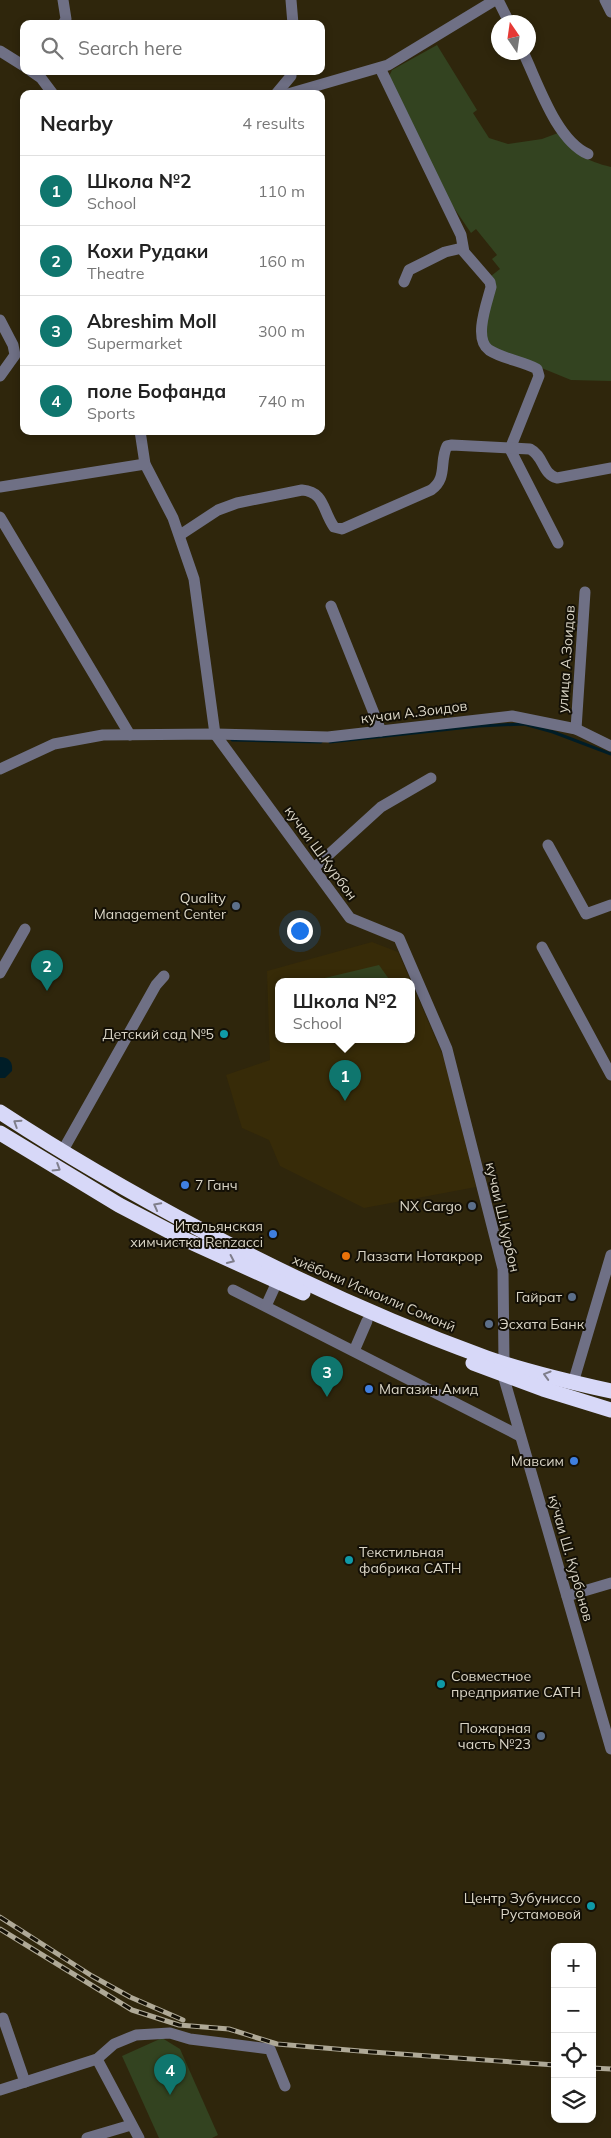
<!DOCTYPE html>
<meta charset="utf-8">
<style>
:root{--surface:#fff;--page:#f6f6f6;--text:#222;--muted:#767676;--line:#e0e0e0;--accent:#0f766e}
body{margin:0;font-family:Mulish,sans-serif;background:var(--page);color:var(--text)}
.controls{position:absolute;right:15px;bottom:15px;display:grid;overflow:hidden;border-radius:10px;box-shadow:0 2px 8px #0003}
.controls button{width:45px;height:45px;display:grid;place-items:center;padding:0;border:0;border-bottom:1px solid var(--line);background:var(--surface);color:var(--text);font:25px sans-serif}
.compass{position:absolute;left:491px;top:15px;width:45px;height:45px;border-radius:50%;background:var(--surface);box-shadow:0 2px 8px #0003;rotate:347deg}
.you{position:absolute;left:299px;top:930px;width:18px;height:18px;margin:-12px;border:4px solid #fff;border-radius:50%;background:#1a73e8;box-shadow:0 0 0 8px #1a73e833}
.badge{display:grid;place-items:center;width:32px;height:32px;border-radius:50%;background:var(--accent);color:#fff;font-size:16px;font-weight:700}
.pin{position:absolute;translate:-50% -41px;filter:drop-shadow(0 1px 2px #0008)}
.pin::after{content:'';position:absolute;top:26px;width:18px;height:15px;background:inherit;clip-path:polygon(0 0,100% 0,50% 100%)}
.popup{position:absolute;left:275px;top:978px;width:140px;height:65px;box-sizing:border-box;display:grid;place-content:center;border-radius:10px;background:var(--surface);filter:drop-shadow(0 1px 4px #0005);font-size:16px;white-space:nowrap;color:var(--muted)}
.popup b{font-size:19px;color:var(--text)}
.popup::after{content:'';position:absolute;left:50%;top:100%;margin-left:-10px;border:10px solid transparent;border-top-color:var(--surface)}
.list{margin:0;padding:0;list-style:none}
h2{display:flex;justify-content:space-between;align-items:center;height:65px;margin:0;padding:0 20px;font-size:21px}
h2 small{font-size:16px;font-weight:400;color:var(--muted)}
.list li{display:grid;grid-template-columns:32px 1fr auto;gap:15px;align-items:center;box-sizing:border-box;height:70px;padding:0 20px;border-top:1px solid var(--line)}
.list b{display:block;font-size:19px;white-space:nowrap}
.list p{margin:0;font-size:16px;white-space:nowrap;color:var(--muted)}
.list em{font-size:16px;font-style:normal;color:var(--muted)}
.icon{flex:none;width:28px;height:28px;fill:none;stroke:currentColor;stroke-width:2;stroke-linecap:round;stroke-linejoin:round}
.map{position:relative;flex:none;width:611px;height:2138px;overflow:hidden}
.search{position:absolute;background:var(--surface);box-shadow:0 2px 8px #0003;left:20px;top:20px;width:305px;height:55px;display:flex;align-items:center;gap:12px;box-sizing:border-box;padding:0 18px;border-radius:10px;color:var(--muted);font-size:19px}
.panel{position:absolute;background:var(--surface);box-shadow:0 2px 8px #0003;left:20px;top:90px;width:305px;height:345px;border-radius:10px}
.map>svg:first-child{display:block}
.built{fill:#372b08}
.green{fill:#334320}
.water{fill:#001d27}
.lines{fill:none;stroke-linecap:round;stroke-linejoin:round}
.stream{stroke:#001d27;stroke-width:3}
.minor{stroke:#6f7085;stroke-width:11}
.highway{stroke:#d7d8f8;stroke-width:15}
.rail-casing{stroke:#afa997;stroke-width:5}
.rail{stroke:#141006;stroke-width:3;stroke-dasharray:9;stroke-linecap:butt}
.oneway{stroke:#7f7e8b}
.service-dot{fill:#5c6f8a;stroke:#141006;stroke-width:2}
.culture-dot{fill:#0f9aa8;stroke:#141006;stroke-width:2}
.shop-dot{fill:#3f7fe0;stroke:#141006;stroke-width:2}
.food-dot{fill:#e8710a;stroke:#141006;stroke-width:2}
.labels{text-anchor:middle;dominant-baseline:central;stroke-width:4;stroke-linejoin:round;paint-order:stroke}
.street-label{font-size:14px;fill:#dad5c6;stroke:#141006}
.poi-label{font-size:14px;fill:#dad5c6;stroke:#141006;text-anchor:end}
</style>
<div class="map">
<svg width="611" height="2138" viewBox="0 0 611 2138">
<rect width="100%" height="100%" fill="#2f260c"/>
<polygon class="built" points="372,942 398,952 411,982 279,982 279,1040 411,1040 411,982 446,1063 476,1187 364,1208 280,1166 269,1140 242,1128 226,1075 270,1060 267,971"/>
<g class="green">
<path d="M437,45l40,65 -4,3 16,25 19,6 34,-5 16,-6c16,20 28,28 53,34v214l-40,-1 -81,-33 -8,-10 9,-61 9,-7 -8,-10 5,-4 -21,-26 -5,4 -21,-31 -63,-121 5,-11z"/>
<polygon points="379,965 391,982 308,982"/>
<polygon points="162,2038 180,2049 218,2135 212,2138 159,2138 122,2056"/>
</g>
<path class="water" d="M0,1057c9,0 13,5 12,14l-7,7h-5z"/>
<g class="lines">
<g class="stream">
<polyline points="232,740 321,742"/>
<polyline points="330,742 479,726 524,724 553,732 611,754"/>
</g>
<g class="minor">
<polyline points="63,0 66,19 63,24"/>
<polyline points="291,0 293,24"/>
<polyline points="498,0 509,22"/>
<polyline points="605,0 611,12"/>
<polyline points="0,51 24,66"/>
<path d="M523,52c15,31 33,88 65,102"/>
<path d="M380,68l81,167 3,17 26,30 1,5c-4,16 -18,52 -2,63 14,9 33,11 48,19l2,7 -29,73 48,94"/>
<polyline points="31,71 41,78 53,94"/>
<polyline points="276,94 291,76 291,71"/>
<polyline points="288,94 388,65 495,0"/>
<polyline points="404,282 409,270 445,252 462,248"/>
<polyline points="0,320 13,345 15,355 0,376"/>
<polyline points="140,431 145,464 173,518 194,579 215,734 350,918 399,938 447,1049 503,1269 504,1363"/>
<polyline points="0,487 145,464"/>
<polyline points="0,517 130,735"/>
<path d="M180,535l38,-25 19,-7 65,-13c23,2 20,20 32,37l8,2 89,-39c17,-12 8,-28 16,-44l5,-1 78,4c14,7 12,25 27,29l54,-10"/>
<polyline points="331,606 381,731"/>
<polyline points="576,729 585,592"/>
<polyline points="0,769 54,744 103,735 215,734 328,737 512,716 576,729 611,746"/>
<polyline points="548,845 586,914 611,905"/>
<polyline points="314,868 381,807 431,778"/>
<polyline points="542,947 611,1075"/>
<polyline points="0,973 25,929"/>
<polyline points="62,1152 156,985 164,976"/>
<polyline points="233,1290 520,1436"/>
<polyline points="266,1306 277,1282"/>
<polyline points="354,1351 367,1321"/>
<polyline points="503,1375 611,1749"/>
<polyline points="573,1383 611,1255"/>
<polyline points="567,1596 611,1583"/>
<polyline points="3,2018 25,2082"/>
<polyline points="97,2059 139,2138"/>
<polyline points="0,2090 97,2059 114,2044 136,2035 170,2033 190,2039 270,2049 285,2086"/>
<polyline points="87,2138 131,2125"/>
</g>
<g class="highway">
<path d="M0,1112c67,44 135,83 205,120 91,48 185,91 282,126 40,14 83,24 124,33"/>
<polyline points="0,1133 119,1205 186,1240 303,1293"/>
<polyline points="473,1363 543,1389 611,1410"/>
</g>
<g class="rail-casing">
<g id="rail">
<polyline points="0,1917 92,1976 130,1997 183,2020"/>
<polyline points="0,1929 132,2010 179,2025 229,2029 277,2044 372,2052 555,2065"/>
<polyline points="592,2068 611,2069"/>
</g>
</g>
<use href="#rail" class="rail"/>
</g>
<defs><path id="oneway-chevron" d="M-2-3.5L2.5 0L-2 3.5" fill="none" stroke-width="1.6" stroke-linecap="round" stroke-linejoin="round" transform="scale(1.25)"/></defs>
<g class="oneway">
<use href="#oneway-chevron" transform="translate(17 1123) rotate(-147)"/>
<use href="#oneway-chevron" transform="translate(57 1168) rotate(32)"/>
<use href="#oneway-chevron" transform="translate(157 1206) rotate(-152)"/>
<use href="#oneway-chevron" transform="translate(231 1260) rotate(25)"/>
<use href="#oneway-chevron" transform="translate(547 1375) rotate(-164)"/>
</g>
<g class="service-dot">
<circle cx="236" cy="906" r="5"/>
<circle cx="472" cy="1206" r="5"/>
<circle cx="572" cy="1297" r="5"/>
<circle cx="489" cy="1324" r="5"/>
<circle cx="541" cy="1736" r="5"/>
</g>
<g class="culture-dot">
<circle cx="224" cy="1034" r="5"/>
<circle cx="349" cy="1560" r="5"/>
<circle cx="441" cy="1684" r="5"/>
<circle cx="591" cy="1906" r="5"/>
</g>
<g class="shop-dot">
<circle cx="185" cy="1185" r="5"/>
<circle cx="273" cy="1234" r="5"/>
<circle cx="369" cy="1389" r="5"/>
<circle cx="574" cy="1461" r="5"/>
</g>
<circle class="food-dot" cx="346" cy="1256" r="5"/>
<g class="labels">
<g class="street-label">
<text transform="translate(566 659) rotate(-86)">улица А.Зоидов</text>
<text transform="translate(414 712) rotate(-7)">кучаи А.Зоидов</text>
<text transform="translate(321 853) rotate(54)">кучаи Ш.Қурбон</text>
<text transform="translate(503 1217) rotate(77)">кучаи Ш.Қурбон</text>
<text transform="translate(374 1293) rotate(23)">хиёбони Исмоили Сомонӣ</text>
<text transform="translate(571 1558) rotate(74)">кӯчаи Ш. Курбонов</text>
</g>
<g class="poi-label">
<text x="226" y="898">Quality<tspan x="226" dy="16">Management Center</tspan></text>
<text x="214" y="1034">Детский сад №5</text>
<text x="195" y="1185" text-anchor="start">7 Ганч</text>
<text x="462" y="1206">NX Cargo</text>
<text x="263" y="1226">Итальянская<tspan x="263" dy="16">химчистка Renzacci</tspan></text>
<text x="356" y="1256" text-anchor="start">Лаззати Нотакрор</text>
<text x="562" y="1297">Гайрат</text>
<text x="499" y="1324" text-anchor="start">Эсxата Банк</text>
<text x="379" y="1389" text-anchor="start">Магазин Амид</text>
<text x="564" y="1461">Мавсим</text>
<text x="359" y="1552" text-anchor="start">Текстильная<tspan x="359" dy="16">фабрика САТН</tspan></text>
<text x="451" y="1676" text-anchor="start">Совместное<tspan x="451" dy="16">предприятие CATH</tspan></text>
<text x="531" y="1728">Пожарная<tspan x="531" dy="16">часть №23</tspan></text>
<text x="581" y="1898">Центр Зубуниссо<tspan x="581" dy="16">Рустамовой</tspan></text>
</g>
</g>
</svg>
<div class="controls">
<button>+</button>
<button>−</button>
<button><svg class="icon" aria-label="locate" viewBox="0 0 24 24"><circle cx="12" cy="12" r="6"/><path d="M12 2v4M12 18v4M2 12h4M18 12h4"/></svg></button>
<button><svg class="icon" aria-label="layers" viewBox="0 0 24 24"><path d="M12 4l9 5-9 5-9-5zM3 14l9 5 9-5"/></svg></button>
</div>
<svg class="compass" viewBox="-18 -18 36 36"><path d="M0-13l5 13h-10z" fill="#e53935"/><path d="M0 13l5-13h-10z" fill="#767676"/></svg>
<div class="you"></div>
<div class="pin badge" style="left:345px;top:1101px">1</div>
<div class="popup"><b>Школа №2</b>School</div>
<div class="pin badge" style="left:47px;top:991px">2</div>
<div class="pin badge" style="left:327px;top:1397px">3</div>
<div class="pin badge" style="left:170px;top:2095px">4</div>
<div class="search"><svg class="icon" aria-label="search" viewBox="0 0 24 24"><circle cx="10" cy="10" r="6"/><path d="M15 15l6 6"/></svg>Search here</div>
<section class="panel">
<h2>Nearby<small>4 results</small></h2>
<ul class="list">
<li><span class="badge">1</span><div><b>Школа №2</b><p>School</p></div><em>110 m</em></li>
<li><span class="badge">2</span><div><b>Кохи Рудаки</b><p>Theatre</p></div><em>160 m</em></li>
<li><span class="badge">3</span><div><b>Abreshim Moll</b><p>Supermarket</p></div><em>300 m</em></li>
<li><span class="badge">4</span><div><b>поле Бофанда</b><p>Sports</p></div><em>740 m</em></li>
</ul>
</section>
</div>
